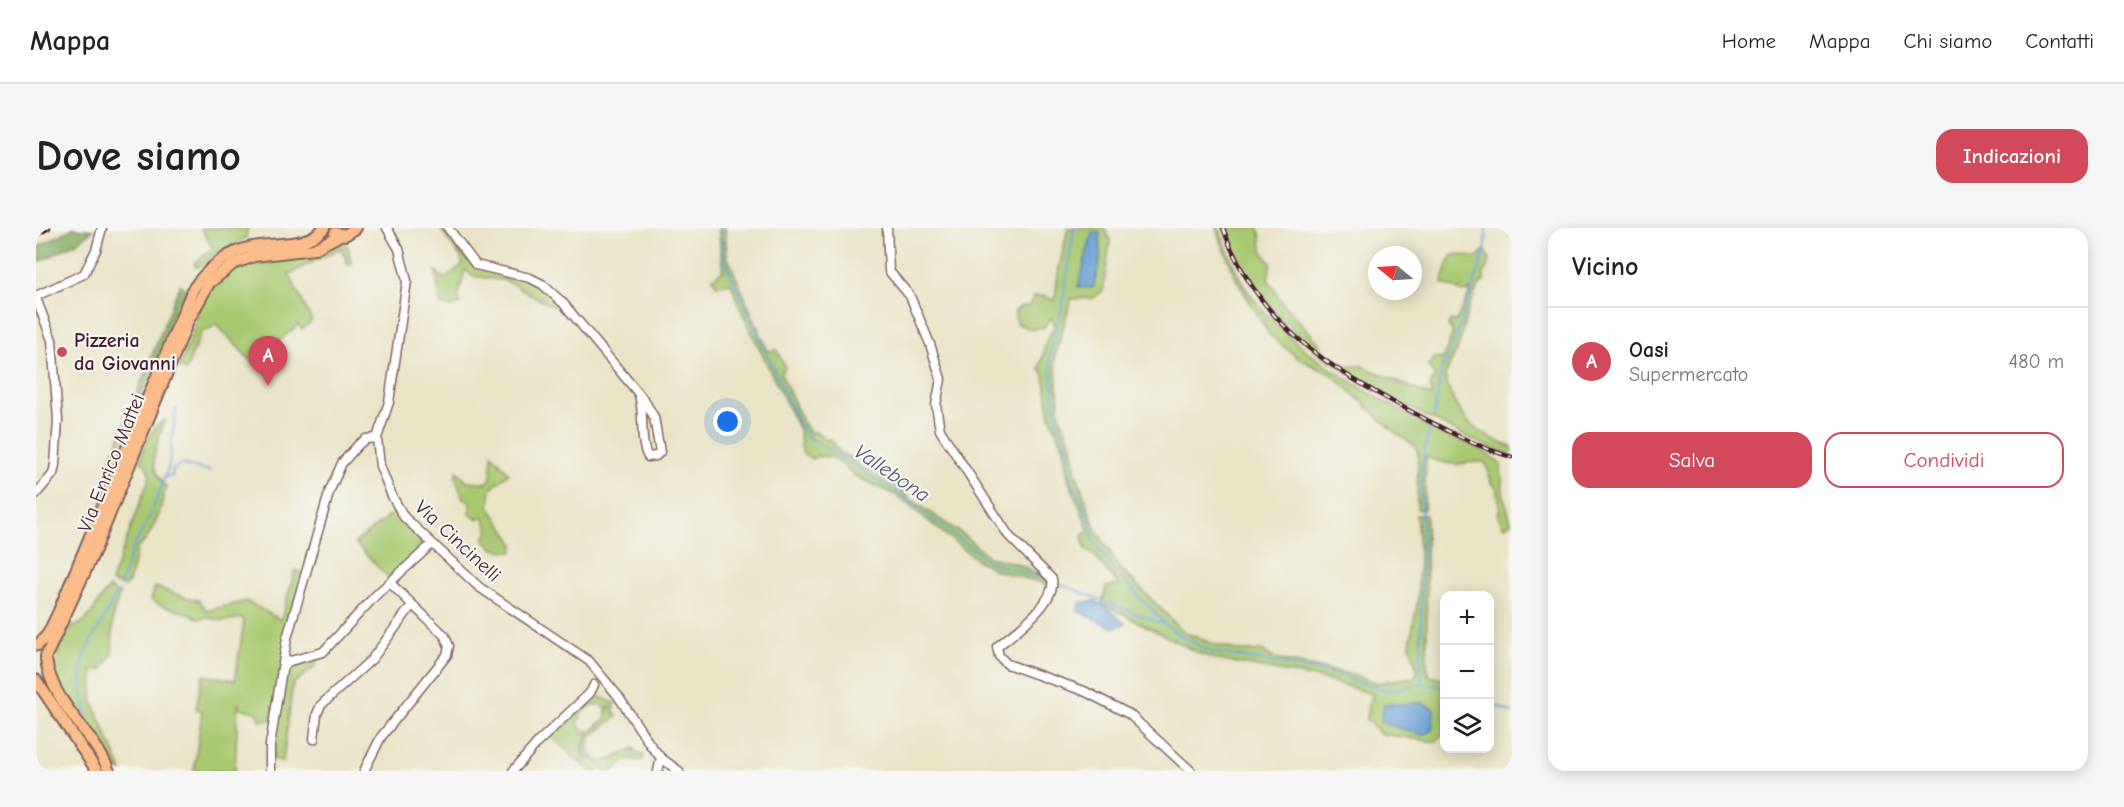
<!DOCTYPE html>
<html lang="it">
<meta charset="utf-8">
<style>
:root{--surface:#fff;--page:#f6f6f6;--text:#222;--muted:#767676;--line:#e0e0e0;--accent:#d1495b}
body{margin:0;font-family:"Comic Neue",sans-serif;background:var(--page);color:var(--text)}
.controls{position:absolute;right:18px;bottom:18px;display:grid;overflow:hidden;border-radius:12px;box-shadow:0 3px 15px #0003}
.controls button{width:54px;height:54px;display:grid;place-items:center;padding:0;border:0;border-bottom:2px solid var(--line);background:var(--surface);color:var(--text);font:30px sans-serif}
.compass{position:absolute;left:1332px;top:18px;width:54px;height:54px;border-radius:50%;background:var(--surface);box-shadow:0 3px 15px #0003;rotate:288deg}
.you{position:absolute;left:692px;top:194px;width:21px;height:21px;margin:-15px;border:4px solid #fff;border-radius:50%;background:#1a73e8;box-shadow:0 0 0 9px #1a73e833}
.badge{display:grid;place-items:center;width:39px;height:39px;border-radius:50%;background:var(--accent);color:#fff;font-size:20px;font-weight:700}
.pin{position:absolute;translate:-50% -50px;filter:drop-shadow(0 2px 3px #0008)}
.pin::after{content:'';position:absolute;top:32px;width:21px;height:18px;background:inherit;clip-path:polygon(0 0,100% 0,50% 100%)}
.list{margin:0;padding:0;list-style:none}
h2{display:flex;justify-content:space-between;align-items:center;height:78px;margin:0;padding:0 24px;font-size:26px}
h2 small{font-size:20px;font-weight:400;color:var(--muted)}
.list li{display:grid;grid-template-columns:39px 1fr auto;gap:18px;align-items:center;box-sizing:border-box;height:108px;padding:0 24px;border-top:2px solid var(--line)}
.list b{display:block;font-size:22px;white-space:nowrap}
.list p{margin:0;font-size:20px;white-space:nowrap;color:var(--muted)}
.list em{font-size:20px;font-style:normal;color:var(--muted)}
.actions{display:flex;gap:12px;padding:18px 24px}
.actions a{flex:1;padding:14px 0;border:2px solid var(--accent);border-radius:18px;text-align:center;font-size:21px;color:var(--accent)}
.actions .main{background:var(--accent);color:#fff}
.icon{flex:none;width:33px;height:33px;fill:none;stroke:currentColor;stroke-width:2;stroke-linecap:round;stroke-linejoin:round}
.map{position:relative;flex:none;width:1476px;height:543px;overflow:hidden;border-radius:18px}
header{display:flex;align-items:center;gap:36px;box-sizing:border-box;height:84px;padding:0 30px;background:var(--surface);border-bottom:2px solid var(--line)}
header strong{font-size:28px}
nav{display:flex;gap:33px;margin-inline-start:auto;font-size:21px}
.intro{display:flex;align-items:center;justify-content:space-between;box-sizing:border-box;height:144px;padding:0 36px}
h1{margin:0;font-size:42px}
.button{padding:15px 27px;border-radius:18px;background:var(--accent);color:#fff;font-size:21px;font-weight:700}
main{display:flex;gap:36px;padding:0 36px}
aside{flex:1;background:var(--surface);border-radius:18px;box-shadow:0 3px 15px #0003}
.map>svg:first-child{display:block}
.green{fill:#a9c971;stroke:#7a744e;stroke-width:1.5}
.forest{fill:#86ad63;stroke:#686647;stroke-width:1.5}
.water{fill:#679fd6;stroke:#585f80;stroke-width:1.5}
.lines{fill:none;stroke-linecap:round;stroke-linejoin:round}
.stream{stroke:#679fd6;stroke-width:2}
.minor-casing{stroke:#826461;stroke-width:11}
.major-casing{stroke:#826461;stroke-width:14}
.minor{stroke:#fff;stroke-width:8}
.major{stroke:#f9bc8a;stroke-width:10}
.rail-casing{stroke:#4a1f2b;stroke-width:4.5}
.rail{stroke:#f6f6f2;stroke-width:2;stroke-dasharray:7;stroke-linecap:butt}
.poi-dot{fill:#d1495b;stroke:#f6f6f2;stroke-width:2}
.labels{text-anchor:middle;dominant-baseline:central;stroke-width:4.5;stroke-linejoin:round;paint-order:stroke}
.poi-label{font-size:20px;font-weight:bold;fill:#4a1f2b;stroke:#f6f6f2;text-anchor:start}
.street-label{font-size:20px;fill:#4a1f2b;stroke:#f6f6f2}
.water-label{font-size:21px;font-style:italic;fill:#56526f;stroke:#f6f6f2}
</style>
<header>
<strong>Mappa</strong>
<nav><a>Home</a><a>Mappa</a><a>Chi siamo</a><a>Contatti</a></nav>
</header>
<div class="intro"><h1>Dove siamo</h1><a class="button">Indicazioni</a></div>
<main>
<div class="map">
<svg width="1476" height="543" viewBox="0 0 1476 543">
<rect width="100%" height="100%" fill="#f6f6f2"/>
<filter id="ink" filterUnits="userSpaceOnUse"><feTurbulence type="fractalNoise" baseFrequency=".0167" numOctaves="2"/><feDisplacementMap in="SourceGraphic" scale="12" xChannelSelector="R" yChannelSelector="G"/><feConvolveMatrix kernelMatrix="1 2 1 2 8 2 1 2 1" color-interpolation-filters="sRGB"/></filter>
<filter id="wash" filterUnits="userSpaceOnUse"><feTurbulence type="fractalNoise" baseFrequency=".008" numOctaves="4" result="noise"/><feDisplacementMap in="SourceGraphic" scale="24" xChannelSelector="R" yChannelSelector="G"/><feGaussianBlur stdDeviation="1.35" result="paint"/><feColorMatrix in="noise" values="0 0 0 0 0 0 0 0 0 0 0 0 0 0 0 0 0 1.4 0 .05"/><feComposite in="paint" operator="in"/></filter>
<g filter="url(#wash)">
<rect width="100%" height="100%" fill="#e9e4c6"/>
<g class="green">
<polygon points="165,0 212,0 210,10 182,24 161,40 158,36 177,20"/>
<polygon points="409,0 432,32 493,51 523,73 518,79 471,53 436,48 429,41 422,70 425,76 413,79 404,77 400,43 409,51 426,37 426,31 406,3"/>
<path d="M682,0h7l2,28 41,95 9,-1 8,17 -4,7 24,52 7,7 5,-1 9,8 4,-1 10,14 15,7 6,8 24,5 24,25 53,36 27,23 26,6 31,14 4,8 -55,-15 -18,-10 -81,-65 -42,-20 -22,-18 -15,-1 -5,3c-16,-8 -9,-15 -13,-29l-61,-126 -7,-21 -15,2 -3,-7 10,-7z"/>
<path d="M1032,0h37l5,13 -7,50 -10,7 -22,1 -16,58 5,60 12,28 4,28 20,57 24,38 64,64 31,13 26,6h21l13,8 79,16 23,8 37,-6 4,-5 -8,-27 8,-48 1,-52 -3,-30h10l1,155 3,6 14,4v52l-8,10 -55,-8 -15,-15 2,-14 5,-11 -50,-15 -105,-19 -20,-7 -96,-50 4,-16 13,-2 -26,-31 -7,-4 -4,-14 7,-6 -21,-52 -4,-30 -14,-32 -6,-42 -5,-6c5,-9 4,-16 7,-26 2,-7 7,-10 9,-18l-4,-6 -8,10 -4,-1 -6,3 -17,-7 -1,-12 6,-5h8l5,-10h10l11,5 3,-28z"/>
<path d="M1180,0h3c9,22 17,47 31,66 45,60 112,95 175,130 25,14 57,21 76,41l2,28 8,30 -7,4 -6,-11 2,-9 -3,-19 -6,-6 -5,-19c-10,-4 -20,1 -30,1 -11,0 -20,-3 -30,-7l-2,53 -7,-1 1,-55 -3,-8 -22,-15 -59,-55 -36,-18 -29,-24 -33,-55z"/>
<path d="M1190,0h33l4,25 8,10 -3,16 14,23 39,43 1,6 23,16 17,-1 68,30 2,-2 -2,-8 5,-9 -7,-12 7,-7 8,1 10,-27 -5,-6 3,-5h5l15,-31 -7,2 -22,-9 9,-27 8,-2 17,4 9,-9 5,12 -6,12v8c-14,8 -21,53 -27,69 -4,9 -9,17 -12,26 9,39 30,58 67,71v7c-33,-8 -62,-26 -92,-41 -87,-45 -160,-88 -194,-185z"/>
<polygon points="302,14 312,18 315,36 312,37 305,20 253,46 276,93 266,101 262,97 217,135 180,96 171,103 166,102 150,142 143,140 157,104 164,76 177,56 206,34"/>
<path d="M129,192c-8,29 -21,42 1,67l-7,28 -13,25 -9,8 -8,34 -5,5 -13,-5 39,-106 -4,-11 -6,-4c6,-17 9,-32 25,-41z"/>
<polygon points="456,226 473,245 455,261 453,279 478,315 477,324 458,321 448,311 453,303 447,288 440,291 434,286 434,274 427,270 419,249 421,243 431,253 451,255 455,250"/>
<polygon points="359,283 389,317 352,349 319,315"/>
<path d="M259,342l8,3 -32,147h-11l-2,-7 -18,-5 -2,-5 -3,68h-41l8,-60 -6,-2 7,-34 32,5 9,-58 -2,-4 -20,3 -16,-4 -7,2c-14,-10 -33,-8 -48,-19l4,-13c11,3 36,13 44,13l8,11 39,-10 35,19z"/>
<path d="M73,360l11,6 -7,20 -1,41 -10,15h-9l-1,30 30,71 -9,-1 -52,-80c-7,-22 -4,-39 4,-61 29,-4 30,-29 44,-41z"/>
<polygon points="281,430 283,431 278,435 280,438 257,456 247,533 236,531 247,451 254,438"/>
<path d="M564,469l15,6 -1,9 3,5c-8,6 -21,13 -26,21 -3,4 -3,9 -1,14 7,19 32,3 44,-4l4,7h6l-1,5 -15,-1 -16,12h-7l-20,-15c-5,-15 8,-29 20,-36l1,-10 6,-3 -7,1 -6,-4 -10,3 -3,-5z"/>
<path d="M548,476l4,4 -8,7 -2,9 4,6 7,1c-9,21 -13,27 11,40h-11l-39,-36z"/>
</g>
<g class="forest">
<polygon points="37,0 57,2 42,14 0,36 0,20"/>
<polygon points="144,56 150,62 91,203 73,236"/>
</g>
<g class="water">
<polygon points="1056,4 1064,5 1064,34 1057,60 1042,59"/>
<polygon points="1059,373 1073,381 1089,396 1077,400 1042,383 1044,375"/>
<polygon points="1386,475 1398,481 1396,503 1386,507 1344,494 1348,476"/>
</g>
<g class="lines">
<g class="stream">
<polyline points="685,0 688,31 761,192 772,209 858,262 954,334 1012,352"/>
<polyline points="1038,0 1027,76 1014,127 1020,191 1031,218 1035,250 1055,295 1056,310 1078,342 1130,397 1146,409 1175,424 1291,444 1351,462 1386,456 1408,459"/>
<polyline points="1398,190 1405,142 1414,126 1450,20 1450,0"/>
<polyline points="128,249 136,248 137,242 145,236 174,243"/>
<polyline points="1018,354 1130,397"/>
<polyline points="84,358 96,322 116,284 133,237 140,180"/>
<path d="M1386,456c-3,-42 0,-83 1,-124 0,-44 -7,-90 7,-132"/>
<polyline points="1454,475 1476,485"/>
<path d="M52,490c-19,-67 5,-70 29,-126"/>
</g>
</g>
</g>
<g filter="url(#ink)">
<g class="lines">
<g class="minor-casing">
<g id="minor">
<polyline points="351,0 363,21 371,53 353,174 341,210 344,238 356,268 368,289 443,359 553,433 582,468 615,518 625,530 643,543"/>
<path d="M412,0l28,37 54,13 12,6 21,19 81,97 10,17 6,35 -4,4 -8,1c-9,-15 -3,-43 -9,-62"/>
<path d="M851,0l2,43 21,25 20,48 11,35 -5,26 4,25 69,106 43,43c5,24 -39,54 -55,68l2,9 8,8 77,27 45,23 62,57"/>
<polyline points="0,68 48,46 60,22 66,0"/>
<polyline points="0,70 16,112 22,192 19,237 17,246 0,266"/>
<polyline points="246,440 254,433 287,424 341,366 396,316"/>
<polyline points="278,511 281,486 285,477 336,431 376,377"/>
<polyline points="234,543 234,517 251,410 294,262 306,235 323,216 330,211 341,210"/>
<polyline points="328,543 345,509 411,427 413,418 409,408 354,355"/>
<polyline points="477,543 502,514 554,465 558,457"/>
<polyline points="622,543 625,530"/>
</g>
</g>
<g class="major-casing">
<g id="major">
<polyline points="299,5 309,7 320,0"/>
<path d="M2,417l10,-11 11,-23 134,-322c14,-20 35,-38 60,-42 25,-5 53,1 71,-19"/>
<polyline points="10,428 59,322 152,93 173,55 197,36 218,28 278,21 304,7"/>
<path d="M10,432c7,45 47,71 63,111"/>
<polyline points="0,452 61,543"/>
</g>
</g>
<use href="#minor" class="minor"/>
<use href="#major" class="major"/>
<g class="rail-casing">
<g id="rail">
<path d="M1187,0c34,96 106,141 193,186 31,17 61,33 96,43"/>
<polyline points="0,7 13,0"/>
</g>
</g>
<use href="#rail" class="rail"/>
</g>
</g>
<circle class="poi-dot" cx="26" cy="124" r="6"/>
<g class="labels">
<g class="poi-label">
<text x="38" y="112">Pizzeria<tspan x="38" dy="23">da Giovanni</tspan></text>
</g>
<g class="street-label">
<text transform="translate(75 235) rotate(-68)">Via Enrico Mattei</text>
<text transform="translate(422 313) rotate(43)">Via Cincinelli</text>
</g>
<g class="water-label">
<text transform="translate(856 245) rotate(34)">Vallebona</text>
</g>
</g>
</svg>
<div class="controls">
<button>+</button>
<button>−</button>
<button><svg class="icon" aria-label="layers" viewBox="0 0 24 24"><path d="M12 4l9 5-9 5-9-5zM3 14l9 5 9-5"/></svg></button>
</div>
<svg class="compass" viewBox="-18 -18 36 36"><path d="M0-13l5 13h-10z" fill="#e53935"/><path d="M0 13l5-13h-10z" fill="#767676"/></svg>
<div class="you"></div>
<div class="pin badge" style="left:232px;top:158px">A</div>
</div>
<aside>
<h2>Vicino<small></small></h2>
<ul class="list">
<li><span class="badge">A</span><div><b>Oasi</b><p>Supermercato</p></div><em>480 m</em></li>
</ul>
<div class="actions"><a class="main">Salva</a><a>Condividi</a></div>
</aside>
</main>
